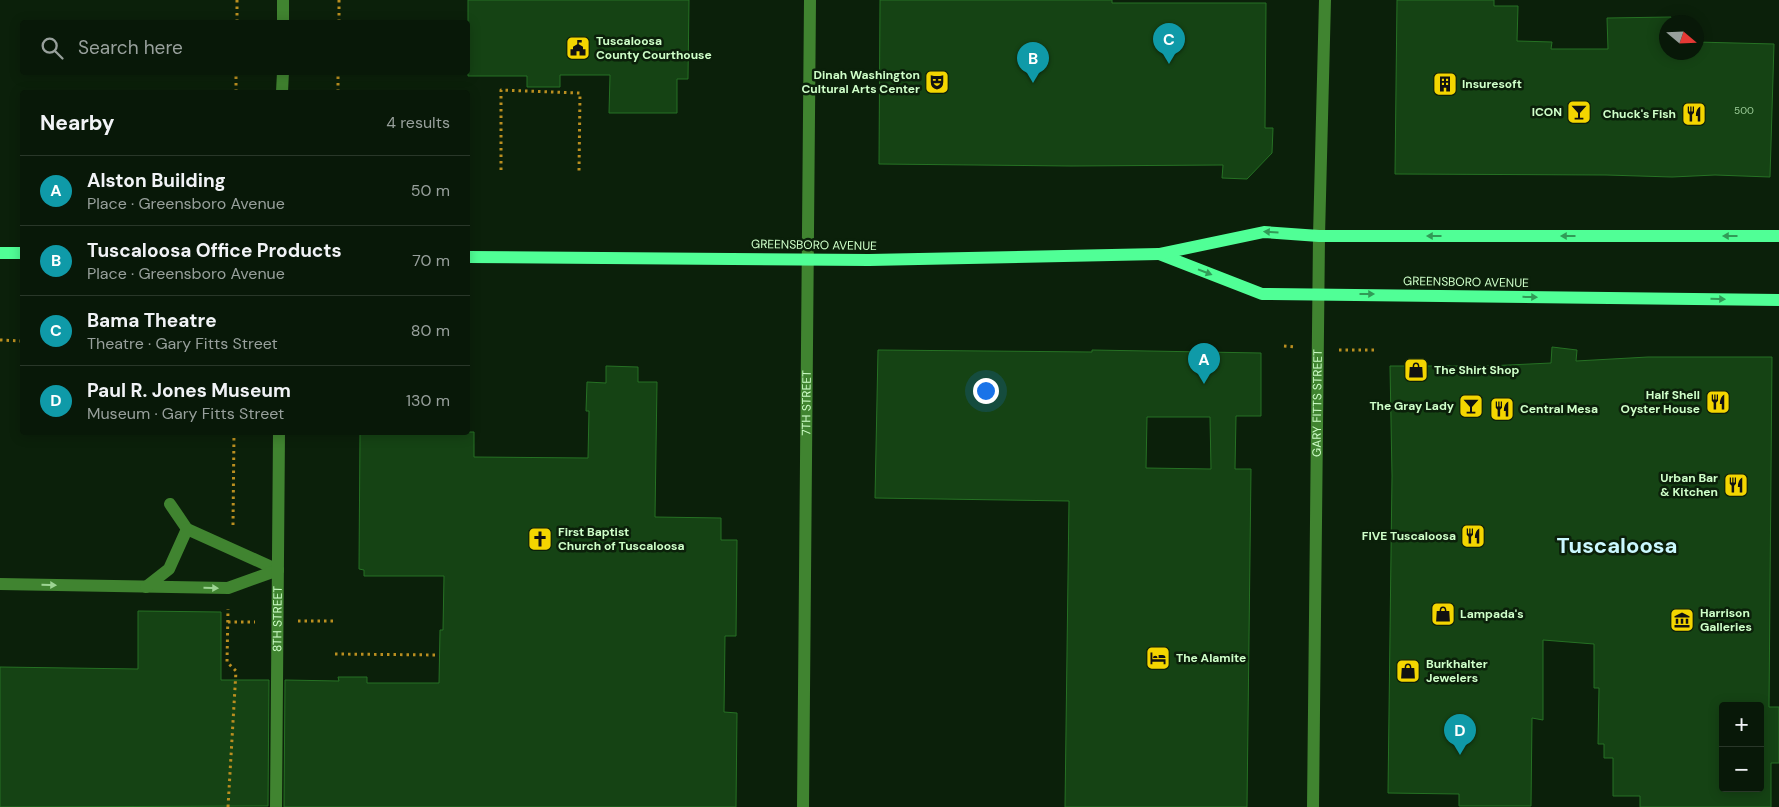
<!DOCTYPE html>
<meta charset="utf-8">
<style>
:root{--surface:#081808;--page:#162516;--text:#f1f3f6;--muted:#98a09c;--line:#293729;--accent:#db2777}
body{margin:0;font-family:"DM Sans",sans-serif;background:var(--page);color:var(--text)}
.controls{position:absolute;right:15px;bottom:15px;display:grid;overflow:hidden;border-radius:5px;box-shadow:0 2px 12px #0003}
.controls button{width:45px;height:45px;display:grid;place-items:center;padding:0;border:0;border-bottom:1px solid var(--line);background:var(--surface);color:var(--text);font:25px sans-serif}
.compass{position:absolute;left:1659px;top:15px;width:45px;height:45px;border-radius:50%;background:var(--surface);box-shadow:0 2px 12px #0003;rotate:109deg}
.you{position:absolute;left:985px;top:390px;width:18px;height:18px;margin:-12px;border:4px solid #fff;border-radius:50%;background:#1a73e8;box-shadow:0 0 0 8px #1a73e833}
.badge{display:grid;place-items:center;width:32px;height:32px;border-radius:50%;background:var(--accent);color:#fff;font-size:16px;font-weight:700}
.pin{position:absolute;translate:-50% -41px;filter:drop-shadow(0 1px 2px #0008)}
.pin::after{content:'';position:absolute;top:26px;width:18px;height:15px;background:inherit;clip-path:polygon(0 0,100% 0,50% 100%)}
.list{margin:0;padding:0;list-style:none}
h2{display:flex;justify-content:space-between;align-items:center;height:65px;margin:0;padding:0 20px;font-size:21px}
h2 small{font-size:16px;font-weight:400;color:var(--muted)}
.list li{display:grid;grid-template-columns:32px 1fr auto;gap:15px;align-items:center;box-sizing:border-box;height:70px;padding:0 20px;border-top:1px solid var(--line)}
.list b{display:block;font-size:19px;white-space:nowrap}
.list p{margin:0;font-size:16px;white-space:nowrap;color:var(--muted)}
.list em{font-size:16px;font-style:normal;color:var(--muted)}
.icon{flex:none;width:28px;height:28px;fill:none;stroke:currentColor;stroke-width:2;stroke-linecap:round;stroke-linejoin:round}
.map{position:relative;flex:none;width:1779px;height:807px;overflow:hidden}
.search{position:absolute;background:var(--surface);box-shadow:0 2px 12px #0003;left:20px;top:20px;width:450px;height:55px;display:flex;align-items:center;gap:12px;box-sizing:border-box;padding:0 18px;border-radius:5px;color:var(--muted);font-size:19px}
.panel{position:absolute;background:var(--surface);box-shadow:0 2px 12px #0003;left:20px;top:90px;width:450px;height:345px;border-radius:5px}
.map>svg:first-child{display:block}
.building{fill:#154314;stroke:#267124;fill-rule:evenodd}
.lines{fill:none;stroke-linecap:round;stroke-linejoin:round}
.path{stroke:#bb8f20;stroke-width:3;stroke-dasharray:2.5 4;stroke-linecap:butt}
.minor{stroke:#408430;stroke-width:12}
.major{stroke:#50ff96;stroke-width:12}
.oneway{fill:#319b57}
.oneway2{fill:#9dd493}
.labels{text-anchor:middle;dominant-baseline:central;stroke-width:5;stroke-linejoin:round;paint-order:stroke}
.number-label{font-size:10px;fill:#a0d09c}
.poi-label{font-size:12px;font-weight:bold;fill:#cfffc9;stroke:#0b200a;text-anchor:start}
.street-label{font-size:12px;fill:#cfffc9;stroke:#0b200a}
.town-label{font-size:22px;font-weight:bold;fill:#cbf8ff;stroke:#0b200a}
</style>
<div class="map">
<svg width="1779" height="807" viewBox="0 0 1779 807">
<rect width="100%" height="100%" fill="#0b200a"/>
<g class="building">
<polygon points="468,0 689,0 688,79 677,79 677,113 609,113 610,75 560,75 560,87 527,87 527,76 468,76"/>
<polygon points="880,0 1112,0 1112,3 1266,3 1265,128 1273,128 1272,153 1247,179 1222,178 1223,165 1071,166 879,164"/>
<polygon points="1397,0 1494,0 1494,6 1518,6 1517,41 1552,42 1551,49 1608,49 1607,18 1671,17 1671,22 1666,22 1666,52 1696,52 1696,42 1774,44 1770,177 1715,175 1672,177 1606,175 1395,174"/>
<path d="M1552,347l25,3 -1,11 72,-4h124l-3,350h10v56h-8v44h-131v-11h-27v-38h-9v-14h-6l1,-56h-5v-44l-51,-4v80l-11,-2 -1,88h-72v-12l-71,-1 4,-317 -2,-110h97l64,-3zM1723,706h37v82h-37z"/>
<path d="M878,350l214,2v-2l169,3v63h-25l-1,53h16l-4,338h-182l4,-306 -194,-3zM1147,417h63l1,52 -65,-1z"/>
<polygon points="606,366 638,367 638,382 657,382 655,517 721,518 721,540 737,540 736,636 725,636 724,712 737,713 736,807 284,807 285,680 339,681 338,677 367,677 367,683 439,683 440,630 443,630 444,576 364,576 364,570 359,569 360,432 474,432 474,457 588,458 589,411 586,411 587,382 606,383"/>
<polygon points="138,611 221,612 221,680 269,680 268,806 0,807 0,667 138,669"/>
</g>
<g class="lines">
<g class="path">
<polyline points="237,22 237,0"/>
<polyline points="339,22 339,0"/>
<polyline points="236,92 236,72"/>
<polyline points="338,92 338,72"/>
<polyline points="501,170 501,90 580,93 579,171"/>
<polyline points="0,340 22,341"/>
<polyline points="1284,346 1295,347"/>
<polyline points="1339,350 1378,350"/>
<polyline points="233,525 234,432"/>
<polyline points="298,621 335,621"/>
<polyline points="228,622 255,622"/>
<polyline points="335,654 439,655"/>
<polyline points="228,807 236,671 227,662 228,609"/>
</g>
<g class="minor">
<polyline points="283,22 283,0"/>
<polyline points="282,92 283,72"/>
<polyline points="170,504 187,529 278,570"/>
<polyline points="0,584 228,588 278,570"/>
<polyline points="146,587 169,569 187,529"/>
<path id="s1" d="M276,807l3,-375"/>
<path id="s2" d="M803,807l7,-807"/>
<path id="s3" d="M1313,807l6,-571 6,-236"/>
</g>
<g class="major">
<polyline points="0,253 22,253"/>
<polyline points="1159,254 1262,294 1779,300"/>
<polyline points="468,257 869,260 1159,254 1264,232 1319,236 1779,236"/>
</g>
</g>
<defs><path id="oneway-solid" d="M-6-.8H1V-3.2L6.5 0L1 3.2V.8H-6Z" transform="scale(1.25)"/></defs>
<g class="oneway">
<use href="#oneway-solid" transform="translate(1271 232) rotate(-177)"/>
<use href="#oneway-solid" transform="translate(1434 236) rotate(180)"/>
<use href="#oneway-solid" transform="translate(1568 236) rotate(-180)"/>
<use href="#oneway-solid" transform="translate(1730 236) rotate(-180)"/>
<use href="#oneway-solid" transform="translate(1205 272) rotate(21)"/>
<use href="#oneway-solid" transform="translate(1367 294)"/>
<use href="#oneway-solid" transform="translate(1530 297) rotate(1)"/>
<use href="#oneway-solid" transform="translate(1718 299) rotate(1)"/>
</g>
<g class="oneway2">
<use href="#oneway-solid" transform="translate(49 585) rotate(1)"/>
<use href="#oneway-solid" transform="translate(211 588) rotate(1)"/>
</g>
<defs>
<g id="civic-square" transform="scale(1.25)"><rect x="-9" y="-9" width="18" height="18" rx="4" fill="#f4d500" stroke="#0b200a"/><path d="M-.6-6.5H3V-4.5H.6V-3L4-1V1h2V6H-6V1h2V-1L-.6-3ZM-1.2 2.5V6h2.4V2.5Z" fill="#111"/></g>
<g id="theatre-square" transform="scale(1.25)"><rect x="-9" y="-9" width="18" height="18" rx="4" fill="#f4d500" stroke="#0b200a"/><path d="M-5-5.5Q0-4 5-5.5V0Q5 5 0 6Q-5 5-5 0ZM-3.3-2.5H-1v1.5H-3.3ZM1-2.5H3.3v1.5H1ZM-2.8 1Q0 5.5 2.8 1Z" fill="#111"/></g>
<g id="building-square" transform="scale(1.25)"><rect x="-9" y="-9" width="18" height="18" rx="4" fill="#f4d500" stroke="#0b200a"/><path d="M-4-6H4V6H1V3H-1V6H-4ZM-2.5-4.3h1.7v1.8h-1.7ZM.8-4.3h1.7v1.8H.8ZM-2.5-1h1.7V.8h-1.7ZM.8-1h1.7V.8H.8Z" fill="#111"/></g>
<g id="bar-square" transform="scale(1.25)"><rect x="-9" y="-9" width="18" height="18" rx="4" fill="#f4d500" stroke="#0b200a"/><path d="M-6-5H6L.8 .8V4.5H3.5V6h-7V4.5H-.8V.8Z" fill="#111"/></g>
<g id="restaurant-square" transform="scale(1.25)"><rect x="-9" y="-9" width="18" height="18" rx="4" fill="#f4d500" stroke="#0b200a"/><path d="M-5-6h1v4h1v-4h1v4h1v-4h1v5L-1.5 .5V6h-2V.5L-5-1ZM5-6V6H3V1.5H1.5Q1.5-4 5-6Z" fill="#111"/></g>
<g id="shop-square" transform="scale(1.25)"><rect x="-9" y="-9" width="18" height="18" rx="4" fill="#f4d500" stroke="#0b200a"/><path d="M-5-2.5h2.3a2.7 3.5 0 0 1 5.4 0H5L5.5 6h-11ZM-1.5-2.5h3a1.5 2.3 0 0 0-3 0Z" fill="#111"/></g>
<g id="church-square" transform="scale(1.25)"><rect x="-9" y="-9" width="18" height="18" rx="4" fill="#f4d500" stroke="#0b200a"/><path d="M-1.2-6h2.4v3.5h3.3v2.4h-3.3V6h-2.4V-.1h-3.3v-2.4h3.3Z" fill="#111"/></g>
<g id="museum-square" transform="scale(1.25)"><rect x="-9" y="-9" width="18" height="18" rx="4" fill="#f4d500" stroke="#0b200a"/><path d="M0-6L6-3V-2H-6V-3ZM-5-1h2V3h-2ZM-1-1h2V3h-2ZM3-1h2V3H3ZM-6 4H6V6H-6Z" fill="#111"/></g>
<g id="hotel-square" transform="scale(1.25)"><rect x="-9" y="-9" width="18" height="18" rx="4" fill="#f4d500" stroke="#0b200a"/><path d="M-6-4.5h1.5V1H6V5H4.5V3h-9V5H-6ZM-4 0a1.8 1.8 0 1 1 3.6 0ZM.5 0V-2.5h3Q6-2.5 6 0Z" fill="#111"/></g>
</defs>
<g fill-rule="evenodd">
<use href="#civic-square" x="578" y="48"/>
<use href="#theatre-square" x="937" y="82"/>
<use href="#building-square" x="1445" y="84"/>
<use href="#bar-square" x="1579" y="112"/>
<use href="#restaurant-square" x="1694" y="114"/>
<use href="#shop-square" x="1416" y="370"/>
<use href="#restaurant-square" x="1718" y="402"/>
<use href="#bar-square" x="1471" y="406"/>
<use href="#restaurant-square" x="1502" y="409"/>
<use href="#restaurant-square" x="1736" y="485"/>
<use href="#restaurant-square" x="1473" y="536"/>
<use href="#church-square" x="540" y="539"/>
<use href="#shop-square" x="1443" y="614"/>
<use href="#museum-square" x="1682" y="620"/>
<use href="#hotel-square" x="1158" y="658"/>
<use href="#shop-square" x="1408" y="671"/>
</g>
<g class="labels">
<g class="number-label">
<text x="1744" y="110">500</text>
</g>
<g class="poi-label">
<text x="596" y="41">Tuscaloosa<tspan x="596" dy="14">County Courthouse</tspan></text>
<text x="920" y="75" text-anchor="end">Dinah Washington<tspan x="920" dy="14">Cultural Arts Center</tspan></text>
<text x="1462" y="84">Insuresoft</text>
<text x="1562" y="112" text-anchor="end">ICON</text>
<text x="1676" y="114" text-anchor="end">Chuck's Fish</text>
<text x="1434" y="370">The Shirt Shop</text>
<text x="1700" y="395" text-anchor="end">Half Shell<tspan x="1700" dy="14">Oyster House</tspan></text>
<text x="1454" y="406" text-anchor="end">The Gray Lady</text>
<text x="1520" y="409">Central Mesa</text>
<text x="1718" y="478" text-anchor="end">Urban Bar<tspan x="1718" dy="14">&amp; Kitchen</tspan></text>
<text x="558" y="532">First Baptist<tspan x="558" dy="14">Church of Tuscaloosa</tspan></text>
<text x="1456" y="536" text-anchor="end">FIVE Tuscaloosa</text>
<text x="1700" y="613">Harrison<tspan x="1700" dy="14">Galleries</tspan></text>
<text x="1460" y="614">Lampada's</text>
<text x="1176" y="658">The Alamite</text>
<text x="1426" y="664">Burkhalter<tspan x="1426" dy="14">Jewelers</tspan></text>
</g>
<g class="street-label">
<text transform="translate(814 245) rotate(1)">GREENSBORO AVENUE</text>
<text transform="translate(1466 282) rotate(1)">GREENSBORO AVENUE</text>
<text stroke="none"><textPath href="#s3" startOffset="404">GARY FITTS STREET</textPath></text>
<text stroke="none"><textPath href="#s2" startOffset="404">7TH STREET</textPath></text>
<text stroke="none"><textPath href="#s1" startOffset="188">8TH STREET</textPath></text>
</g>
<g class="town-label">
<text x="1617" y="545">Tuscaloosa</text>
</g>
</g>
</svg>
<div class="controls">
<button>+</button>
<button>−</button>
</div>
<svg class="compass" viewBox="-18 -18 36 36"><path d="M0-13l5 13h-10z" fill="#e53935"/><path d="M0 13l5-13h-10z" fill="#98a09c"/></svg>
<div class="you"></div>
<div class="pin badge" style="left:1204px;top:384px;background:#0f9aa8">A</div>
<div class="pin badge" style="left:1033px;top:83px;background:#0f9aa8">B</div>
<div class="pin badge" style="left:1169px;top:64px;background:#0f9aa8">C</div>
<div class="pin badge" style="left:1460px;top:755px;background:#0f9aa8">D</div>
<div class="search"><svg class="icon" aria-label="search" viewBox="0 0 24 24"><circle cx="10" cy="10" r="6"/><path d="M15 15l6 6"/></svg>Search here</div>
<section class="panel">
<h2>Nearby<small>4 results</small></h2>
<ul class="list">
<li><span class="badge" style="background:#0f9aa8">A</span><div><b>Alston Building</b><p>Place · Greensboro Avenue</p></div><em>50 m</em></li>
<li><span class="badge" style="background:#0f9aa8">B</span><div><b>Tuscaloosa Office Products</b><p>Place · Greensboro Avenue</p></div><em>70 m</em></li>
<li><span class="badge" style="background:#0f9aa8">C</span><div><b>Bama Theatre</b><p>Theatre · Gary Fitts Street</p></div><em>80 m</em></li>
<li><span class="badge" style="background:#0f9aa8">D</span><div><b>Paul R. Jones Museum</b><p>Museum · Gary Fitts Street</p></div><em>130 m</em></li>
</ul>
</section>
</div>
